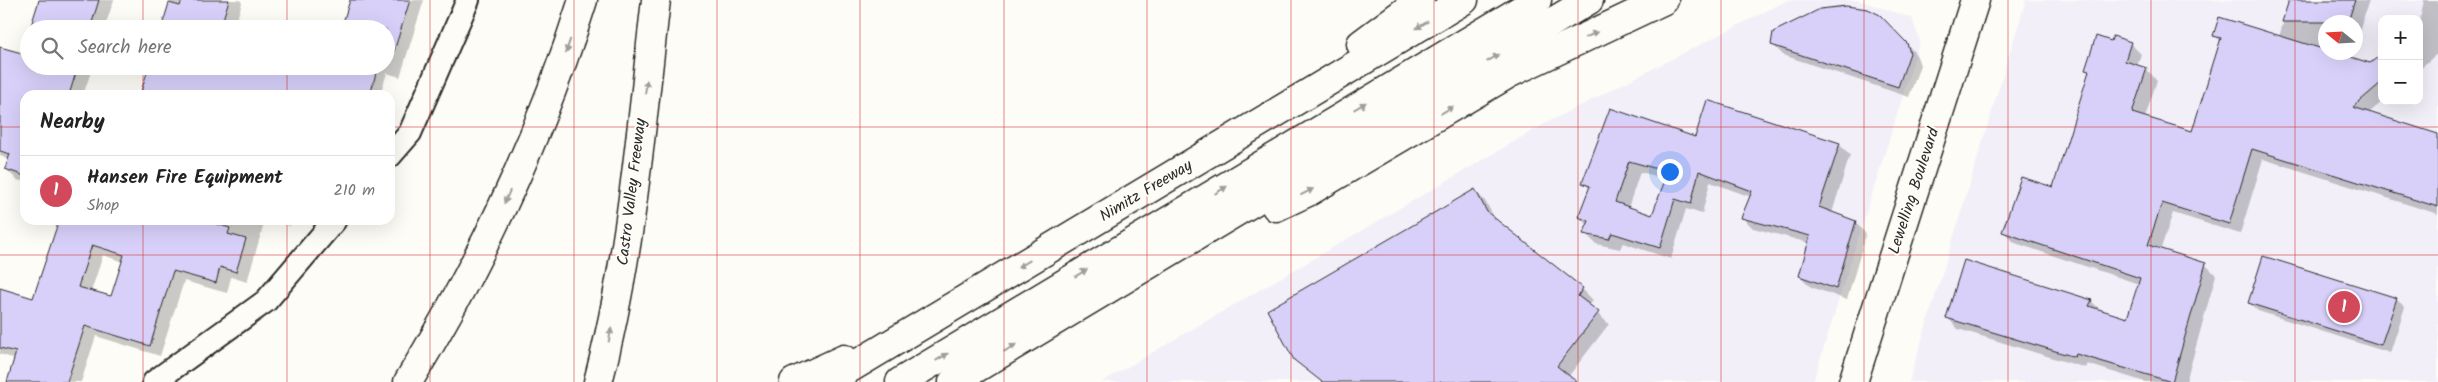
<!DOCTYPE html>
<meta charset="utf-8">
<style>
:root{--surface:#fff;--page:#f6f6f6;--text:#222;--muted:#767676;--line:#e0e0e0;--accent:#d1495b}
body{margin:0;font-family:Kalam,sans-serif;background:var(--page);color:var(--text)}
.controls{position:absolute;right:15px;top:15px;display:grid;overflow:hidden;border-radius:10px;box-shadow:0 5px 20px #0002}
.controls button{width:45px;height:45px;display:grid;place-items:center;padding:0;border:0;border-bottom:1px solid var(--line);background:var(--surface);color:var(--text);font:25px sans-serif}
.compass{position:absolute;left:2318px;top:15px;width:45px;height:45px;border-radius:50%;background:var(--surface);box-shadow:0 5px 20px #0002;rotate:288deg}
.you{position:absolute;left:1669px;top:171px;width:18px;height:18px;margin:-12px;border:4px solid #fff;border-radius:50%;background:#1a73e8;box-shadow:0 0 0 8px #1a73e833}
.badge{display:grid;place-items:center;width:32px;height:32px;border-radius:50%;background:var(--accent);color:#fff;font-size:16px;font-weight:700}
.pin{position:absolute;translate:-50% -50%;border:2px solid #fff;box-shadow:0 1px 5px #0006}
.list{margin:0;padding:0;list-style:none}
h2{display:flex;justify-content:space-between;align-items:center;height:65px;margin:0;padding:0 20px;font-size:21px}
h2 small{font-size:16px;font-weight:400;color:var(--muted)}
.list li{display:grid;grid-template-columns:32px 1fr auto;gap:15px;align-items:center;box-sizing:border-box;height:70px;padding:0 20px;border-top:1px solid var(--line)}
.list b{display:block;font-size:19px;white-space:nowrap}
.list p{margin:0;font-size:16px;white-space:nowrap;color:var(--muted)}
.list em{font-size:16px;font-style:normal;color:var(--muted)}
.icon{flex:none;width:28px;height:28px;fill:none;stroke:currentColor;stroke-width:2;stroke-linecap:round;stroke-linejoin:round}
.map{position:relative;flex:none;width:2438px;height:382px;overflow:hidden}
.search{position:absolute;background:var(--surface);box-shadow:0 5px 20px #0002;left:20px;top:20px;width:375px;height:55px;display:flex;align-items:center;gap:12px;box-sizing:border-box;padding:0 18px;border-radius:28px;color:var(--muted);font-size:19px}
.panel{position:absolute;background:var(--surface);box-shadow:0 5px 20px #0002;left:20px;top:90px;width:375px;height:135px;border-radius:15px}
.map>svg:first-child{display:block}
.built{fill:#f2eff8;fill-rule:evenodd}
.shadow{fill:#0003;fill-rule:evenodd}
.building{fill:#d8d0f9;stroke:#2b2b2b;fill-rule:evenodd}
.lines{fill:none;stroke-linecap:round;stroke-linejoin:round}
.minor-casing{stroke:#2b2b2b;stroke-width:26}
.secondary-casing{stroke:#2b2b2b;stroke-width:31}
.motorway-casing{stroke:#2b2b2b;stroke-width:31}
.minor{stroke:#fdfcf7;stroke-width:22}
.secondary{stroke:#fdfcf7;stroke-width:28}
.motorway{stroke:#fdfcf7;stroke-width:28}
.oneway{fill:#9e9e9b}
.grid{fill:none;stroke:#d62828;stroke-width:1;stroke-opacity:0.55}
.labels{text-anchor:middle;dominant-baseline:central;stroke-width:4;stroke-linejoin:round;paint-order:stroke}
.street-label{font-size:16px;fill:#2b2b2b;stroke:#fdfcf7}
</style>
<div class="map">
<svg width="2438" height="382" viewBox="0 0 2438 382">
<rect width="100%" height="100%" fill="#fdfcf7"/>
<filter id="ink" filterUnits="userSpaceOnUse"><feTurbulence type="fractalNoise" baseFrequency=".02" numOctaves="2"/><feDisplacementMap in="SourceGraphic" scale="10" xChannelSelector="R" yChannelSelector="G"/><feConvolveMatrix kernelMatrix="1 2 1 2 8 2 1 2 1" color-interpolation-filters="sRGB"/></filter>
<g filter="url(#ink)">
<g class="built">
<polygon points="1788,0 1858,0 1912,18 1920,41 1813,382 1102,382 1546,123"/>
<path d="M2026,0h412v382h-529zM2382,19h37v82h-37zM2326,22h30v30h-30z"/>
</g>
<g class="shadow">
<polygon points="40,0 114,0 104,29 31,29"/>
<polygon points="171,0 240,0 242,3 234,29 162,29"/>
<polygon points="351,0 424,0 400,77 387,73 380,95 141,95 330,66 386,66 386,29"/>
<polygon points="2290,0 2369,0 2356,42 2356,22 2326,22 2326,52 2352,52 2350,58 2370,65 2382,55 2383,101 2369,113 2438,135 2438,214 2263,159 2240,234 2173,213 2160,251 2205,264 2216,275 2186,382 2145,382 2087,364 2086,368 1958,329 1948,318 2091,301 2102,311 2128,319 2139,284 2015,243 2004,232 2054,189 2090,73 2087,70 2130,43 2141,54 2137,66 2146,69 2157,80 2145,118 2193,133 2221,42 2215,35 2279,37"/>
<polygon points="2424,0 2438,0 2438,53 2419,69 2419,25"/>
<polygon points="1880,17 1904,40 1917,56 1920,65 1909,97 1783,55 1772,44"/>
<polygon points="29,36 29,66 93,66 83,95 25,95 25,182 17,180 6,169 9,161 0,155 0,48 23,55"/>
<path d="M1611,110l85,29 143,5 11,11 -18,58 23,9 11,12 -19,66 -36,-13 -11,-11 9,-33 -56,-15 -11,-11 9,-20 -41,-15 -8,32 -16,-5 -15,50 -48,-16 -3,6 -24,-5 -11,-11 3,-8 -9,-8 11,-28 -6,-6zM1640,172l27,7 -14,38 -25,-9z"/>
<polygon points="1474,190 1485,201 1496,220 1582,289 1593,300 1589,306 1609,324 1568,377 1573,382 1324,382 1295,360"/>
<path d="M56,220h209l-18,62 -16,-5 -4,16 -43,-12 -24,75 -64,-20 -15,46h-73l7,-23 -15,-5v-65l34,11 25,-77zM103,255l20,7 -11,36 -21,-6z"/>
<polygon points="270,220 292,220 290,226"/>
<polygon points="2396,299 2405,307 2390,353 2258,311 2249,303"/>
</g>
<g class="building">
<polygon points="39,0 99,0 90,29 30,29"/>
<polygon points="182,0 229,0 220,29 161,29 169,3 180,6"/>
<polygon points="350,0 410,0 390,64 386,63 386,29 341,29"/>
<polygon points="2289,0 2355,0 2348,22 2282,22"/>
<polygon points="1846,6 1868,9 1880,15 1907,43 1910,53 1898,87 1771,45 1773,32 1820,9"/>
<polygon points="2219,17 2326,50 2326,52 2335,52 2370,63 2382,54 2382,82 2353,107 2438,134 2438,207 2252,149 2229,224 2162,203 2148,245 2206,263 2172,382 2076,354 2075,357 1946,318 1964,260 2092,300 2089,306 2127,318 2140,278 2002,232 2021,177 2053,187 2089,71 2085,70 2096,36 2111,41 2113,36 2131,42 2125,61 2147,68 2132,113 2192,131 2221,38 2213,36"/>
<polygon points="0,47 29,55 29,66 78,66 69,95 25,95 25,176 5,169 10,154 0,151"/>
<polygon points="149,66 378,66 370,95 140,95"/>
<path d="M1707,100l133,43 -21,64 37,14 -20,68 -37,-13 11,-40 -69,-18 11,-27 -53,-20 -8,33 -16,-5 -15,49 -48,-15 -3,6 -26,-5 6,-13 -11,-4 12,-31 -8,-3 28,-75 85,29zM1629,161l39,11 -16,43 -37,-13z"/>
<polygon points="1475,189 1487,212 1583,288 1578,296 1599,312 1557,366 1577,382 1322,382 1294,360 1267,310"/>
<path d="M59,220h145l26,8 -2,6 18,5 -10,33 -16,-5 -4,16 -43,-12 -23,75 -65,-20 -18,56h-60l9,-30 -16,-4v-60l33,10zM92,245l32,10 -13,41 -33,-9z"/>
<polygon points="2263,256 2397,298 2381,345 2248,303"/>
</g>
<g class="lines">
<g class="minor-casing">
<g id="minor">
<polyline points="390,156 410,133 468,0"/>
<polyline points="154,382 266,301 335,220"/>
</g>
</g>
<g class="secondary-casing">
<polyline id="secondary" points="1853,382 1975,0"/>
</g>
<g class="motorway-casing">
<g id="motorway">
<polyline points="1361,44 1420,0"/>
<polyline points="1276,207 1310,191 1510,73 1664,0"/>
<path d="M408,382c73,-120 133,-248 175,-382"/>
<path d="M598,382c33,-125 43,-254 58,-382"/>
<polyline points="794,382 844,359"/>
<polyline points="827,382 1464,0"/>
<polyline points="900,382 1537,0"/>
<polyline points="953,382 1589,0"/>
</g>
</g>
<use href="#minor" class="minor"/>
<use href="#secondary" class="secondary"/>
<use href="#motorway" class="motorway"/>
</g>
<defs><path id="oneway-solid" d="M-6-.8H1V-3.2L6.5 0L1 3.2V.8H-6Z" transform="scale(1.25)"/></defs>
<g class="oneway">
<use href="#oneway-solid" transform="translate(1422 25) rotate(149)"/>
<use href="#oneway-solid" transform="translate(1591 35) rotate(-25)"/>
<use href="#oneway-solid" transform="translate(568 46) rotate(109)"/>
<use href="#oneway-solid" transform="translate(1493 58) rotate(-31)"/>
<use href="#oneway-solid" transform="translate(646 87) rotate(-83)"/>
<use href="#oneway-solid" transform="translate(1360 106) rotate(-31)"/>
<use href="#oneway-solid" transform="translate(1447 110) rotate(-31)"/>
<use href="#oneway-solid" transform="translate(1221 190) rotate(-31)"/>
<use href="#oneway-solid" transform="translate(1307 192) rotate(-27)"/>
<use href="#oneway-solid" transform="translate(507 197) rotate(114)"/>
<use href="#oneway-solid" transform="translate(1024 264) rotate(149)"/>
<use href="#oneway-solid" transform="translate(1081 273) rotate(-31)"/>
<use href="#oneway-solid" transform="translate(610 335) rotate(-79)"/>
<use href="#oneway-solid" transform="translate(1010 348) rotate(-31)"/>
<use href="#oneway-solid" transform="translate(942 357) rotate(-31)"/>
</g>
</g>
<path class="grid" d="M143,0v29M287,0v29M430,0v382M574,0v382M717,0v382M860,0v382M1004,0v382M1147,0v382M1291,0v382M1434,0v382M1578,0v382M1721,0v382M1864,0v382M2008,0v382M2151,0v382M2295,0v382M143,66v29M287,66v29M0,127h25M390,127h2048M143,220v162M287,220v162M0,255h2438"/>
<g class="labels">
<g class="street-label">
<text transform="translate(1146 191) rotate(-31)">Nimitz Freeway</text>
<text transform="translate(1914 191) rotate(-72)">Lewelling Boulevard</text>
<text transform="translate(632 192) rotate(-83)">Castro Valley Freeway</text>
</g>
</g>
</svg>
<div class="controls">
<button>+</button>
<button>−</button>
</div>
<svg class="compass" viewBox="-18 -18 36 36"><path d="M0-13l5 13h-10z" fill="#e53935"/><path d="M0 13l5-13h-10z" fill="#767676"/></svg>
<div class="you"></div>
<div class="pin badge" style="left:2344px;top:307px">1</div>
<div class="search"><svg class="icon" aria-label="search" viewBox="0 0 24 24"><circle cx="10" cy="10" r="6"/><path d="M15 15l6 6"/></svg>Search here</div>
<section class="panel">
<h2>Nearby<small></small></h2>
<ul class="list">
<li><span class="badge">1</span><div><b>Hansen Fire Equipment</b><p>Shop</p></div><em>210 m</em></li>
</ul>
</section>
</div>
